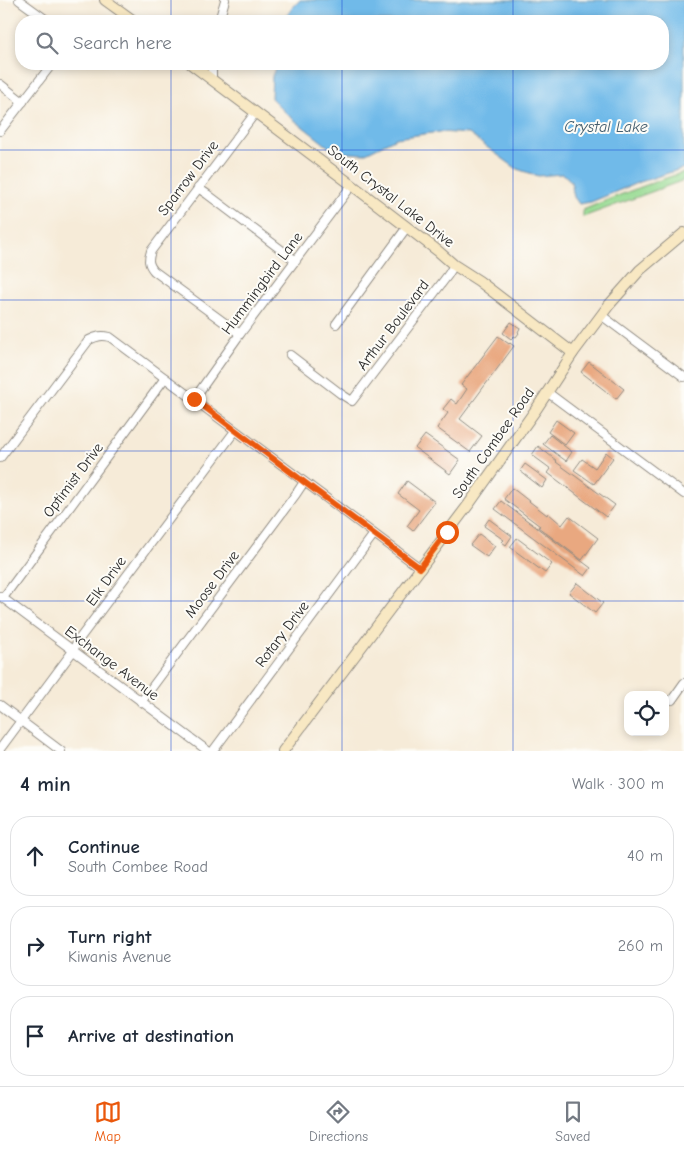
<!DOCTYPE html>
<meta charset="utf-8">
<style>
:root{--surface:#fff;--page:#f2f2f3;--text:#1f2937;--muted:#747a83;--line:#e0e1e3;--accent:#ea580c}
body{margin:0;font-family:"Comic Neue",sans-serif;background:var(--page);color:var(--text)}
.controls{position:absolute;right:15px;bottom:15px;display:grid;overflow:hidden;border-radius:10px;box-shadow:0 2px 8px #0003}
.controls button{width:45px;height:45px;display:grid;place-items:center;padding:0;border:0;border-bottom:1px solid var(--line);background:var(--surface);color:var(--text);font:25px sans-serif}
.stop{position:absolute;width:15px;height:15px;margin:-11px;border:4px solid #ea580c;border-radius:50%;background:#fff}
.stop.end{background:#ea580c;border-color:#fff;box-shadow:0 1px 5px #0008}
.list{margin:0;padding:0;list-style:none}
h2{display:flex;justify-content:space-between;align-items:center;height:65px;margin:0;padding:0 20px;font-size:21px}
h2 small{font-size:16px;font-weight:400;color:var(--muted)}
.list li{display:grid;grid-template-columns:32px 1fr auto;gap:15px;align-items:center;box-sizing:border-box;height:80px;margin:0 10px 10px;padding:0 10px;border:1px solid var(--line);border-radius:20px}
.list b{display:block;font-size:19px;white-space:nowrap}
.list p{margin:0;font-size:16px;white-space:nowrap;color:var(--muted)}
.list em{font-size:16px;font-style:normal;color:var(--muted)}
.icon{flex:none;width:28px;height:28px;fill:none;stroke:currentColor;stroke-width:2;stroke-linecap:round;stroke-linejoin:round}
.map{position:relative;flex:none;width:684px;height:751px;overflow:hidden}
.search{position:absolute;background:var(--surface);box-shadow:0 2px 8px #0003;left:15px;right:15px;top:15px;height:55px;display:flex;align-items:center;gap:12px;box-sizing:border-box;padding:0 18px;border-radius:20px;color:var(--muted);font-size:19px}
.sheet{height:335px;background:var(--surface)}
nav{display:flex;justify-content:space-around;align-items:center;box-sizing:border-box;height:70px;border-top:1px solid var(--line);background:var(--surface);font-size:14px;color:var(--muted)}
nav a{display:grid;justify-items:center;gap:2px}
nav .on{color:var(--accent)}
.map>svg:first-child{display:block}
.green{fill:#97da92;stroke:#61825e}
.water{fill:#70bae9;stroke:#4e728a}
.building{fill:#e9a880}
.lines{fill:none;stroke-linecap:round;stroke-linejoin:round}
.street-casing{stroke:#908b82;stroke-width:10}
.secondary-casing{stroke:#908b82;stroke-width:12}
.street{stroke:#fff;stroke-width:8}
.secondary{stroke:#f8e8c3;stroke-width:10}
.route{stroke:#ea580c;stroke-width:6}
.grid{fill:none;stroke:#1d4ed8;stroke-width:1;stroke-opacity:0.55}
.labels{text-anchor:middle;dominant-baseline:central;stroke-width:4;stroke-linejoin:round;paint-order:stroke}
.street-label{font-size:15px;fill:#2b2b2b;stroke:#fdfcf7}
.water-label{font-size:16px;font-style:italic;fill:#435d6e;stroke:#fdfcf7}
</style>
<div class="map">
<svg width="684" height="751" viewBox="0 0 684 751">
<rect width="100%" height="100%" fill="#fdfcf7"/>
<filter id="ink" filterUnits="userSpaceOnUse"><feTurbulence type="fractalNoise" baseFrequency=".02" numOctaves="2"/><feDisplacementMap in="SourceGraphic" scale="10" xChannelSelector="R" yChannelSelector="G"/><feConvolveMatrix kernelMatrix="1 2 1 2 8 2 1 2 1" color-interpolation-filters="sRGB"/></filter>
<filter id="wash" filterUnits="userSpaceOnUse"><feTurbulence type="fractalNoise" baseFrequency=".0096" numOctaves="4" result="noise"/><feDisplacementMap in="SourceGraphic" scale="20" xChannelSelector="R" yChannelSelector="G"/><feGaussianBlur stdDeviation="1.12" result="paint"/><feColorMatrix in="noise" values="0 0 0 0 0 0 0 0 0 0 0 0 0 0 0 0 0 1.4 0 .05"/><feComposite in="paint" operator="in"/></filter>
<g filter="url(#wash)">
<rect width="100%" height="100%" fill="#f6ebd8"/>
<path class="green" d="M684,172v8l-101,37v-7c33,-14 67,-27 101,-38z"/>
<polygon class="water" points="300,0 684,0 684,168 637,183 591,202 579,204 574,197 571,182 567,177 562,174 538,176 517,169 469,134 440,132 424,134 396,138 364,154 335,152 288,115 271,98 272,76 277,64 663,64 663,21 284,21 292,8"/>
<g id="blocks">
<g class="building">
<polygon points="511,322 520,328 518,332 519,333 516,337 514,336 511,339 503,333"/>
<polygon points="498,336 509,344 510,343 514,346 460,419 482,436 470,452 437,428 448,413 443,409 451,399 457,404 467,389 461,385"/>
<polygon points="589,362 624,389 616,399 581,372"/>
<polygon points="556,420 574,433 565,445 548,432"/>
<polygon points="425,435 460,460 450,474 415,448"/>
<polygon points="550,435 572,452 566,461 543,444"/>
<polygon points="538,446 557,461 556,462 615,505 606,517 548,473 551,469 532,455"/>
<polygon points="606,452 613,458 594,484 574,470 582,459 595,468"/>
<polygon points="525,464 547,480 542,488 520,471"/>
<polygon points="407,481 435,502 413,531 407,526 419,510 398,494"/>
<polygon points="512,488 547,515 548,513 562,525 569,516 598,538 582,560 538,527 540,526 504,499"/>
<polygon points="501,501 591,568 585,576 495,509"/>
<polygon points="489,519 512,536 506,545 502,542 504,540 484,526"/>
<polygon points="479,534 495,546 487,557 470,545"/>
<polygon points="517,538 552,564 545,573 510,547"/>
<polygon points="577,583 603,603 595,613 569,593"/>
</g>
</g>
</g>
<g filter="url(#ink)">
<use href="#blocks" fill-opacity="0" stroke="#908b82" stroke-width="1"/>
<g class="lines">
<g class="street-casing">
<g id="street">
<polyline points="19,0 48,21"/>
<polyline points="219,21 225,0"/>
<polyline points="212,79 212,64"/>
<polyline points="0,84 23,102"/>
<polyline points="0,131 52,64"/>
<polyline points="198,188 207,194 296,261"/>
<polyline points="601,315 684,377"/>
<polyline points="336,324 407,227"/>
<path d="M240,334l-86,-63c-6,-7 -6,-11 -3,-20l105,-139"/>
<polyline points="290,355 341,394 352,401 448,275 454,265"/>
<polyline points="547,392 684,494"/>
<polyline points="194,399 240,334 352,185"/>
<path d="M0,458l89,-118c8,-4 13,-5 21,-3l310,231"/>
<polyline points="0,596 208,751"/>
<polyline points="3,598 165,378"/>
<polyline points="672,700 684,683"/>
<polyline points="141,702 296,494 304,482"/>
<polyline points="0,705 61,751"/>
<polyline points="0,749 73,651 77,642 235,431"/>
<polyline points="213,751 374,534"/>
</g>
</g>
<g class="secondary-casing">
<g id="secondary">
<polyline points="105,0 134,21"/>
<polyline points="191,64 352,185 438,251 454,265 479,281 573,353"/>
<polyline points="283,751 469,504 537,408 573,353 609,305 640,270 684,233"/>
</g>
</g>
<use href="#street" class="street"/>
<use href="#secondary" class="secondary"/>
</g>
</g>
<g class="lines" filter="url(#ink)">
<polyline class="route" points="194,399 304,482 420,568 447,532"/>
</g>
<path class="grid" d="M171,0v21M342,0v21M513,0v21M171,64v687M342,64v687M513,64v687M0,150h684M0,300h684M0,451h684M0,601h684"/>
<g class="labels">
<g class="street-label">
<text transform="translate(188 178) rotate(-53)">Sparrow Drive</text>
<text transform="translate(391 196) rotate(38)">South Crystal Lake Drive</text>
<text transform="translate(262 283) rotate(-53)">Hummingbird Lane</text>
<text transform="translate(393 325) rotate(-53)">Arthur Boulevard</text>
<text transform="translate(493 443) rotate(-55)">South Combee Road</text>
<text transform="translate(73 480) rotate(-53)">Optimist Drive</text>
<text transform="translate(106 581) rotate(-54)">Elk Drive</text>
<text transform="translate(212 584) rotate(-53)">Moose Drive</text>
<text transform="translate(282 634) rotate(-53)">Rotary Drive</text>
<text transform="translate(112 663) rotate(37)">Exchange Avenue</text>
</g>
<g class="water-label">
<text x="606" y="127">Crystal Lake</text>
</g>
</g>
</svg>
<div class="controls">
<button><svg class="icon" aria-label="locate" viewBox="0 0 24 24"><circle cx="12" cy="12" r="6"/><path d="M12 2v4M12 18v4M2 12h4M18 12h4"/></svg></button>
</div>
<div class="stop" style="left:447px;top:532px"></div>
<div class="stop end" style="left:194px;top:399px"></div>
<div class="search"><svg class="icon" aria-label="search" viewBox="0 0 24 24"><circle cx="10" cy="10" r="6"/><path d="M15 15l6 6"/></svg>Search here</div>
</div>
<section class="sheet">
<h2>4 min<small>Walk · 300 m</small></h2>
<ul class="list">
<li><svg class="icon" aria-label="ahead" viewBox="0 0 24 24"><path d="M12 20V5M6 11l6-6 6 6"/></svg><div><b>Continue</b><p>South Combee Road</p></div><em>40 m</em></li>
<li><svg class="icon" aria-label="right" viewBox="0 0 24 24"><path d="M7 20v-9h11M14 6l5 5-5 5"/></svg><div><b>Turn right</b><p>Kiwanis Avenue</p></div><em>260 m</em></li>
<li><svg class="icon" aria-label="arrive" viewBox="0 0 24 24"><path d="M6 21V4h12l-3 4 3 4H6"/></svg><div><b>Arrive at destination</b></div></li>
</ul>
</section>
<nav>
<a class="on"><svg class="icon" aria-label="map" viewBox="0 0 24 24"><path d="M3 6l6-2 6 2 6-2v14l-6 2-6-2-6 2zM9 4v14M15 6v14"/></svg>Map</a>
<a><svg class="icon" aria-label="directions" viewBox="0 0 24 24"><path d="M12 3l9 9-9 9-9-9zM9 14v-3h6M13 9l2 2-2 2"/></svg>Directions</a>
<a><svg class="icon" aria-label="saved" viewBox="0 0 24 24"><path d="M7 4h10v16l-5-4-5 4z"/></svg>Saved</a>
</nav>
